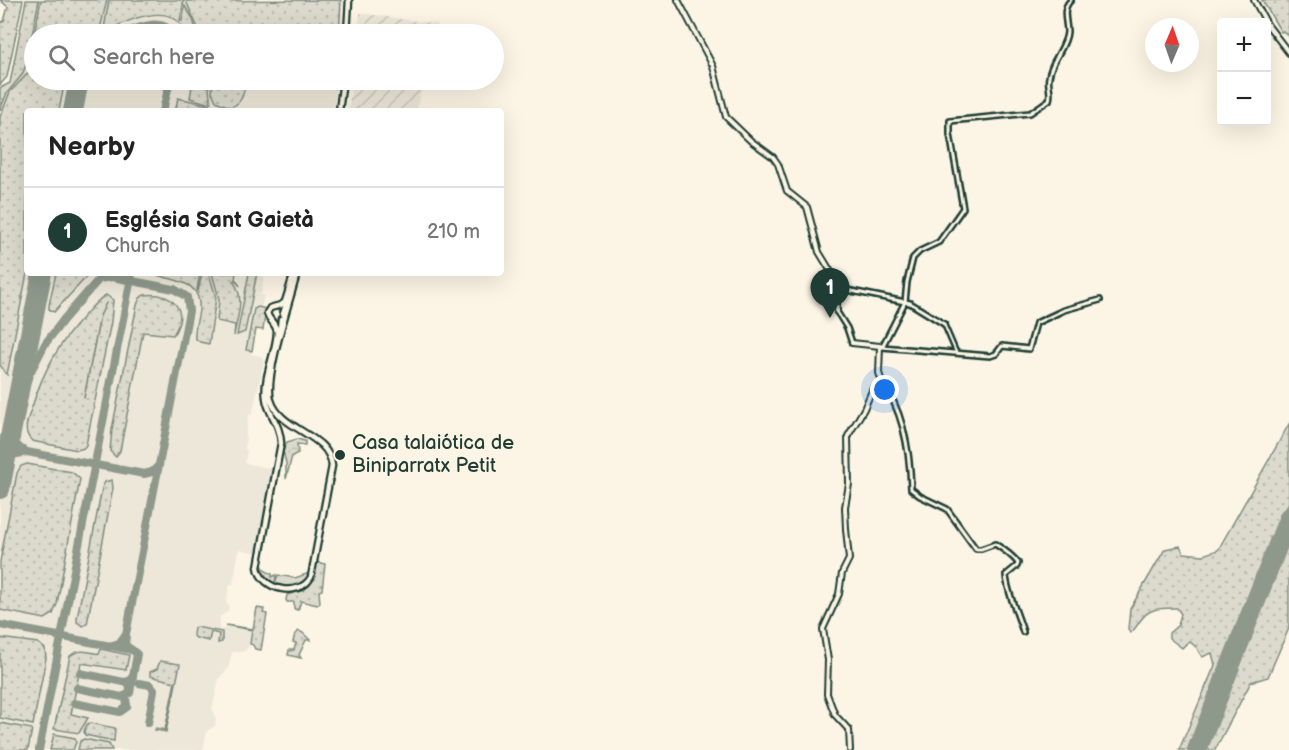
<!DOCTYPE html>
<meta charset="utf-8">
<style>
:root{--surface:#fff;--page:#f2f2f2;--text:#222;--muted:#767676;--line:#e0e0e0;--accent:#1f3d34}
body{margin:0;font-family:"Balsamiq Sans",sans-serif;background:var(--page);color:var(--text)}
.controls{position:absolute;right:18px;top:18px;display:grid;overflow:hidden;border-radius:6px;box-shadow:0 6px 24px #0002}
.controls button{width:54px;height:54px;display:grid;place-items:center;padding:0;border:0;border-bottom:2px solid var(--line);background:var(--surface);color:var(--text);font:30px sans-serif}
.compass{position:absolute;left:1145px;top:18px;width:54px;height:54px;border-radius:50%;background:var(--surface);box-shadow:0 6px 24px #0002;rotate:2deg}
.you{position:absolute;left:885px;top:390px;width:21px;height:21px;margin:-15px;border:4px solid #fff;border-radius:50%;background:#1a73e8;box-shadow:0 0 0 9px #1a73e833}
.badge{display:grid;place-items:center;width:39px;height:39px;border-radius:50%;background:var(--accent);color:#fff;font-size:20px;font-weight:700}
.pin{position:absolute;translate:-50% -50px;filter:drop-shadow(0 2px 3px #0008)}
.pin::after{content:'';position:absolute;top:32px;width:21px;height:18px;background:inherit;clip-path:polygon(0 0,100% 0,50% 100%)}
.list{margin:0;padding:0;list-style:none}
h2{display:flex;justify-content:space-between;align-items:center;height:78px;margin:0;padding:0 24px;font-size:26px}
h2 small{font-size:20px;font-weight:400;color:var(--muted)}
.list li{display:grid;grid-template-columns:39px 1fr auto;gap:18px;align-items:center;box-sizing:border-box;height:90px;padding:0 24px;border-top:2px solid var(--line)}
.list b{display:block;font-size:22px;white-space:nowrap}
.list p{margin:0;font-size:20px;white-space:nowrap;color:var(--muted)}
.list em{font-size:20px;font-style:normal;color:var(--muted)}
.icon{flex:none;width:33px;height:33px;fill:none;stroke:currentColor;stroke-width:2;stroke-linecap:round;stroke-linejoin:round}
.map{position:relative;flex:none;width:1289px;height:750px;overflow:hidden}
.search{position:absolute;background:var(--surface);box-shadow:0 6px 24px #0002;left:24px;top:24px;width:480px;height:66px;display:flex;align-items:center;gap:15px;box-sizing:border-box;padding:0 21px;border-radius:33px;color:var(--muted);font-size:22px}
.panel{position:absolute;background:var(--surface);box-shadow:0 6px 24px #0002;left:24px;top:108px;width:480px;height:168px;border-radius:6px}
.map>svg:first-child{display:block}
.built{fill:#ece7d8}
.industrial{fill:url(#industrial-furrows)}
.grass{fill:url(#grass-dots);stroke:#7e8c80;stroke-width:1.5}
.forest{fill:url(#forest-crowns);stroke:#7e8c80;stroke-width:1.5}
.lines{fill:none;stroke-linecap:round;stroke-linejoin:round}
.stream{stroke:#758479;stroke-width:1.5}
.taxiway{stroke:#8e998c;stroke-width:8}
.runway{stroke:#8e998c;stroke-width:20}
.pedestrian-casing{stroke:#1f3d34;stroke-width:7}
.minor-casing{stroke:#1f3d34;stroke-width:8}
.tertiary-casing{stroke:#1f3d34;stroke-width:8}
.secondary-casing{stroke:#1f3d34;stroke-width:9}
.pedestrian{stroke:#fcf5e5;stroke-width:2}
.minor{stroke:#fcf5e5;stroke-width:3}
.tertiary{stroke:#fcf5e5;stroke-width:4}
.secondary{stroke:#fcf5e5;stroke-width:4.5}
.poi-dot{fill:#1f3d34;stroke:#fcf5e5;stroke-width:2}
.labels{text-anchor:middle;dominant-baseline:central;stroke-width:6;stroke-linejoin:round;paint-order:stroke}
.poi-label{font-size:20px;fill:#1f3d34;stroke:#fcf5e5;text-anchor:start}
</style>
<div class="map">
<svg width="1289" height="750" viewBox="0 0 1289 750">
<defs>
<pattern id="industrial-furrows" width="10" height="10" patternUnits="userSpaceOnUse" patternTransform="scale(1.5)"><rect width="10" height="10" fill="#ece7d8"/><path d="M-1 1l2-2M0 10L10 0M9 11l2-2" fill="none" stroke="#cac7ba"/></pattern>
<pattern id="grass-dots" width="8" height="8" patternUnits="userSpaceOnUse" patternTransform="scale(1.5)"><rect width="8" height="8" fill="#dcdacc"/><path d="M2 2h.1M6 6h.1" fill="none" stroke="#bcbcb0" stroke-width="1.8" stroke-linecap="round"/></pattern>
<pattern id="forest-crowns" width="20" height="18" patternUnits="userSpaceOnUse" patternTransform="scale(1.5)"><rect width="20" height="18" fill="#dcdacc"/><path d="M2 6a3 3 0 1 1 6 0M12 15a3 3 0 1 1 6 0" fill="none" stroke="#bcbcb0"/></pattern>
</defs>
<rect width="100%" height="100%" fill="#fcf5e5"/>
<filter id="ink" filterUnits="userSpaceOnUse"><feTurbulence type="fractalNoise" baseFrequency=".0167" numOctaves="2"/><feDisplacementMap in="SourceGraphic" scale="12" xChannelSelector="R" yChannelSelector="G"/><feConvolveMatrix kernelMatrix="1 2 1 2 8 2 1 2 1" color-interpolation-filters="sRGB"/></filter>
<g filter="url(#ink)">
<polygon class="built" points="26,0 343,0 341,34 34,34 34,80 338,80 333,111 27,111 27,273 265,273 261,295 264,296 251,354 261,356 264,361 252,415 249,414 246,432 245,449 247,450 245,463 279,470 262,554 239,549 233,584 230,584 226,603 229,604 228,611 220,617 219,629 224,629 225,624 253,630 248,648 243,652 232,652 228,669 219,678 212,710 216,719 215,726 207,731 203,750 0,750 0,88 10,83"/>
<g class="industrial">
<polygon points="360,13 438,24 436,34 358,34"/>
<polygon points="353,80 424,80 416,111 348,111"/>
</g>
<g class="grass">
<polygon points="0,0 23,0 7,77 0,85 0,23 4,21 8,7"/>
<polygon points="26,0 39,0 26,65 22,75 7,93 0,110 0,88 10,83"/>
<polygon points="41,0 107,0 100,29 77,24 74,34 34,34 34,80 65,80 59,111 27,111 27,273 7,375 0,365 0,117 10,92 32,69 32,45"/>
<path d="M109,0h75l-4,21h2l3,-15 8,13 4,15h-11c-10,-24 -30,-22 -52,-15 -11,4 -20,7 -29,15h-2z"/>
<polygon points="341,0 339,34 203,34 198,28 186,1"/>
<polygon points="1262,0 1289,0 1289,37 1283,31 1281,32"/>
<polygon points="193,80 211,80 209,90 211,102 207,103 190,98"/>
<path d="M213,80h33c-2,11 -3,25 -17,27l-13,-6 -4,-9z"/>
<polygon points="178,98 228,109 230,111 175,111"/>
<polygon points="56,273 90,273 54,312 49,309 49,305"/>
<path d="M152,273h48l-3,17 1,2 4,-19h7l7,25 -7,46 -9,-2 -5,-4c-1,-10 3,-19 4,-28 3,-32 -28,-28 -47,-37z"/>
<path d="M212,273h24l-1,6 5,7 -5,-6 -2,1c13,17 4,36 1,55l1,-11 -18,-4 2,-22z"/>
<polygon points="249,273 257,273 245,332 237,335"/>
<path d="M106,295l7,5 -2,22 -25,123 -2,3 -7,2 -45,-9c-12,-11 -2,-26 1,-37 10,-32 26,-61 50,-87 7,-8 14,-17 23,-22z"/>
<path d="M144,295c28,-3 46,14 29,40l-30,-3 -23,119 -4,6 -6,-6 2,-22 25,-124 3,-7z"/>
<path d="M1289,424v78l-98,248h-12l36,-85 -3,-12 -10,4 -5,-9 -8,-7 -7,7 -13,-10v-5l9,-8 3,-11 -4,-6c-15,0 -28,-1 -37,13 -4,5 -4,8 -10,12l-2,-4 2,-20 35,-60 15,-3 4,7 19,2 15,-5z"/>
<polygon points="27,464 72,472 80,479 57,604 53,614 45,619 0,610 0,561 17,473 21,466"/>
<polygon points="112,480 113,488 87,624 83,626 77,622 77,618 102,488 105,482"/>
<polygon points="1285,547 1289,547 1289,628 1268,677 1251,682 1215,750 1203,750 1281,551"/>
<polygon points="316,562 325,564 322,590 319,591 320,603 317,605 301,601 298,610 294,609 294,602 287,602 286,600 287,595 303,590 310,585"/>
<polygon points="257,608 264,609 263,613 267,614 261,650 255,649 253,645 250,644 252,630 225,625 253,629"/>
<polygon points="196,627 222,632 222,642 218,643 219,634 211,632 209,641 196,638 193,635 194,628"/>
<polygon points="299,631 303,633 310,640 306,640 299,655 301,658 288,655 289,650 294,650 296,643 293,642 295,634"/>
<polygon points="0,638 38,643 45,649 46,658 33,725 0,718"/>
<path d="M101,649l28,6 -3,15 -45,-7 -10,51 17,4 -9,15 -25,-4 16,-73c9,-8 19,-4 29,-2z"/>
<polygon points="160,661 180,664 166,732 155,730 156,728 165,730 175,682 150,676 150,672 157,669"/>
<polygon points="0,723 32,729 28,750 0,750"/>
<polygon points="90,723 115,728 114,741 85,735 84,731 87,724"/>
<polygon points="54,734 75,738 76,742 73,750 50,750"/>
<polygon points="84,739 109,744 112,750 78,750 80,741"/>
</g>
<g class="forest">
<polygon points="258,307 266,309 263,330 256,329 252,351 246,350 254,309"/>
<polygon points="297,439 305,441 305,445 297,444 298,453 292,456 286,479 286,463 283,451 287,442"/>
<path d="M261,564l5,7 6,3v3l4,-2 -1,8 3,-8 17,3 14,-5c-3,21 -31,14 -44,6l-4,-9z"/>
</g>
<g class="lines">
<polyline class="stream" points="84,398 100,316 106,303"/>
<g class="taxiway">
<path d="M122,34c17,-6 39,-18 52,0"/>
<polyline points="79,81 80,80"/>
<polyline points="163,111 170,80"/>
<polyline points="14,418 29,375 45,344 64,319 99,279 112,277 174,289 187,297 189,311 126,634 119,643 109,646"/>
<polyline points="27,452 144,474 152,472 159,465"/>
<path d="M4,467l8,-12 15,-3c-12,-5 -16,-13 -15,-26"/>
<polyline points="1280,540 1289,544"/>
<polyline points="0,625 132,650 125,645 126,635"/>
<polyline points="132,650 137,654 133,676"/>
<polyline points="80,673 124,682 129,684 130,690"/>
<polyline points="124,682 129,681 133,676 130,693 122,697 126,699 127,705"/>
<polyline points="139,683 150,685 154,690 148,723"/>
<polyline points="77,688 122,697"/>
<polyline points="74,703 120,712 127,707"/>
<polyline points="39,750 132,273"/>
</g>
<g class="runway">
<polyline points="73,111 79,80"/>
<polyline points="0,489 42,273"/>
<polyline points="1197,750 1289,517"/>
</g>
<g class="pedestrian-casing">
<polyline id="pedestrian" points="944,324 956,352"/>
</g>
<g class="minor-casing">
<g id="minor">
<polyline points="837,310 837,288 910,303 944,324"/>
<polyline points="837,312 847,328 852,343"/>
<path d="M882,347l23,-45 2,-20 6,-24 7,-7 19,-9 24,-34 -13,-74v-13l80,-8 19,-13c3,-8 -2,-15 0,-23 2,-17 17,-29 18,-45 0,-11 -6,-23 4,-32"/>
<polyline points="882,347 990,356 996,354 1002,346 1029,349 1036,323 1064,310 1100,300"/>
<path d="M882,382c22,30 28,71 29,107l9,7 27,13 29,40h5l14,-5c8,5 17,11 23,19l-1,3 -11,9c1,17 12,40 17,57"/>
</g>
</g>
<g class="tertiary-casing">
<g id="tertiary">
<polyline points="678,0 713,66 726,117 751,141 773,157 778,164 787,191 807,207 819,252 833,275 837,288"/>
<polyline points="1254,0 1266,22"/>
<polyline points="1266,23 1289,53"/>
<polyline points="837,310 837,312"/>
<polyline points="850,750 849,730 835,715 827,694 828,660 823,629 839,594 842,573 849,559 846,529 845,507 849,484 848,436 864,409 873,388 882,382 879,373 880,346 852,343"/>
</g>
</g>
<g class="secondary-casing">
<g id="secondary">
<polyline points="347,34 349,0"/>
<polyline points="339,111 343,80"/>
<path d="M294,273l-9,29 -4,3 -11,3 -3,5c2,8 9,10 10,19 -1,22 -14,44 -11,66 2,17 14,24 15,45l-23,124c3,24 42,31 53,10l21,-111c-3,-33 -52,-35 -61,-66 -7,-25 19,-98 26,-127"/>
<polyline points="283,314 287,302"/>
<polyline points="280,329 281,319"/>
</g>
</g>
<use href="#pedestrian" class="pedestrian"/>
<use href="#minor" class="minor"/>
<use href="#tertiary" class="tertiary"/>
<use href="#secondary" class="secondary"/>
</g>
</g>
<circle class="poi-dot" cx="340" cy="455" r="6"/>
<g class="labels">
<g class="poi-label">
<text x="352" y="443">Casa talaiótica de<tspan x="352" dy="23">Biniparratx Petit</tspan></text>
</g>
</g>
</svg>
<div class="controls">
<button>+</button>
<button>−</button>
</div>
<svg class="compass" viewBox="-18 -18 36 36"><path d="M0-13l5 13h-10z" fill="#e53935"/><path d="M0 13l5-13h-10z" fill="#767676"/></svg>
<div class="you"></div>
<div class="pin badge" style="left:830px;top:318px">1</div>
<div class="search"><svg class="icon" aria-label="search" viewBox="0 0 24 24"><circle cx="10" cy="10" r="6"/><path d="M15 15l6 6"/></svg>Search here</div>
<section class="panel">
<h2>Nearby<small></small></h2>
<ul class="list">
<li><span class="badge">1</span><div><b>Església Sant Gaietà</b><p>Church</p></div><em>210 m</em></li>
</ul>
</section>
</div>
